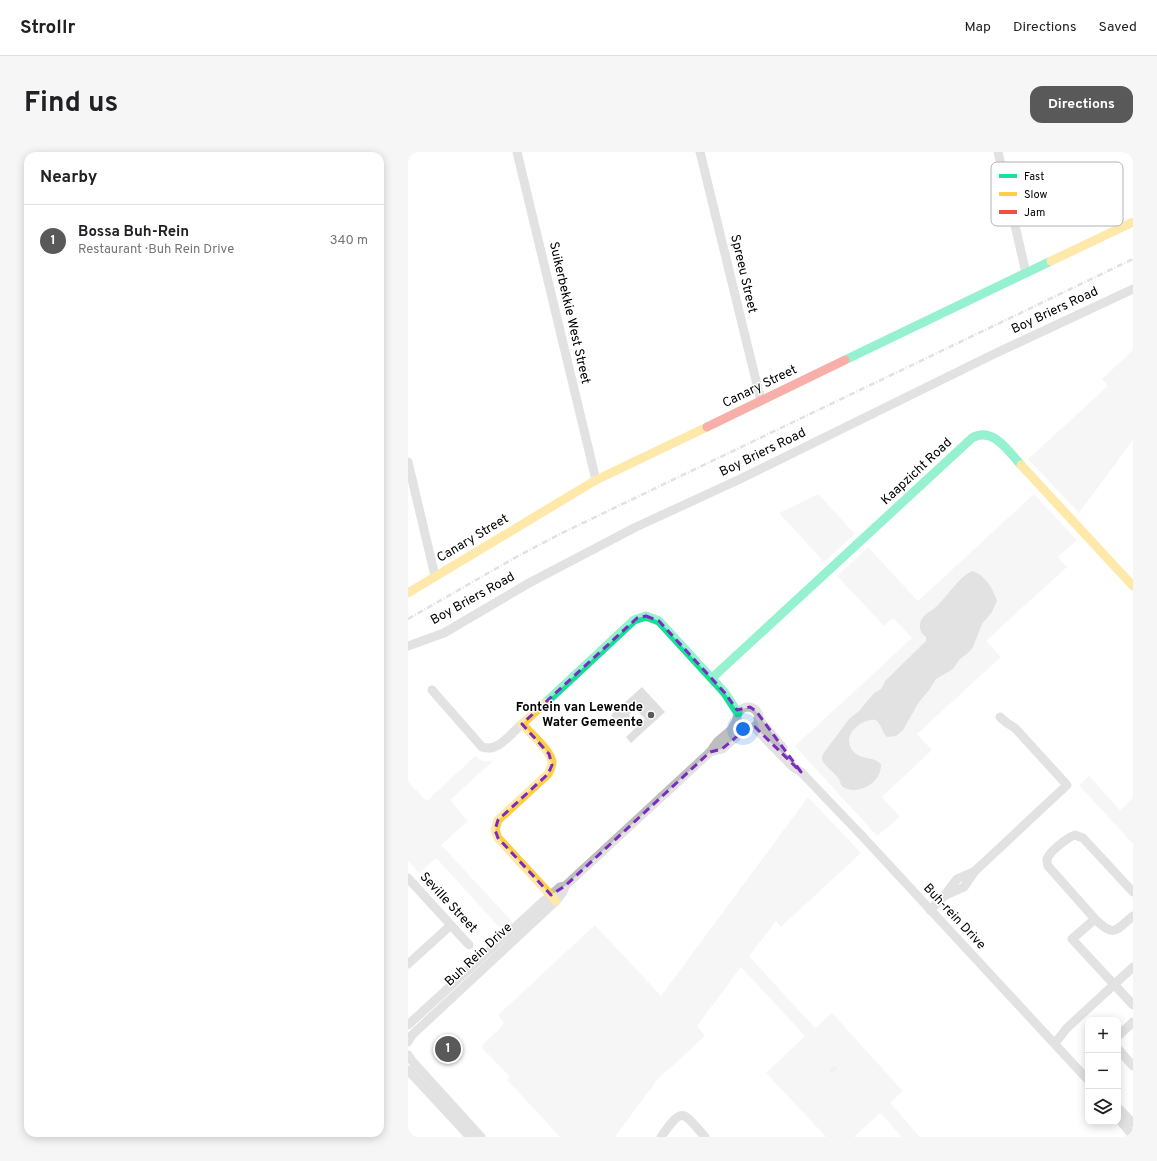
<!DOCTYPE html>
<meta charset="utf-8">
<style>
:root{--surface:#fff;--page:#f6f6f6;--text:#202124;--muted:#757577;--line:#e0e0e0;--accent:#595959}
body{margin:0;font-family:Overpass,sans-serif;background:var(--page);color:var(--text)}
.controls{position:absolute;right:12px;bottom:12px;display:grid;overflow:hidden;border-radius:8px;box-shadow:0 2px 10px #0003}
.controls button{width:36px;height:36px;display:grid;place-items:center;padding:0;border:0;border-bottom:1px solid var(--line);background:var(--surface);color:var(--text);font:20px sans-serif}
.you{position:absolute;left:335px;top:577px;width:14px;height:14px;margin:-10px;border:3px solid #fff;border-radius:50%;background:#1a73e8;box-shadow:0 0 0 6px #1a73e833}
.badge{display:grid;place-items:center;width:26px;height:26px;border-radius:50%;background:var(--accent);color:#fff;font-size:13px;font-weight:700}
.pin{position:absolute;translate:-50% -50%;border:2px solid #fff;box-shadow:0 1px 4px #0006}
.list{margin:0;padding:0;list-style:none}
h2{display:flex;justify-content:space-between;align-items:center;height:52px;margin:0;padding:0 16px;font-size:17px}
h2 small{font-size:13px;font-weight:400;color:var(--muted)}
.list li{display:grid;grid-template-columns:26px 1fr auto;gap:12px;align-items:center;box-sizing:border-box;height:72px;padding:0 16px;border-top:1px solid var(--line)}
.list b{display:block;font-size:15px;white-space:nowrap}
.list p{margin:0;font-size:13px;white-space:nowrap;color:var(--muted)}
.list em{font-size:13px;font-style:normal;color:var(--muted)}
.icon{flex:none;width:22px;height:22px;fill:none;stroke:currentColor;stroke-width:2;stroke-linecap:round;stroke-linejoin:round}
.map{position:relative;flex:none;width:725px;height:985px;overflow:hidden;border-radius:12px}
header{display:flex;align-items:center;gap:24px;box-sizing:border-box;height:56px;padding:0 20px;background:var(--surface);border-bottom:1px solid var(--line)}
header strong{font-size:19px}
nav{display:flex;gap:22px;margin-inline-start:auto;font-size:14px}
.intro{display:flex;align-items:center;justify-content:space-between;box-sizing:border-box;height:96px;padding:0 24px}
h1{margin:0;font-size:28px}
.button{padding:10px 18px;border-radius:12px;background:var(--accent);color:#fff;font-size:14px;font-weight:700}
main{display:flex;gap:24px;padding:0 24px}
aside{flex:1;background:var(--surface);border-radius:12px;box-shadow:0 2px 10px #0003}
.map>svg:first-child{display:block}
.green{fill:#ececec}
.water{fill:#bfbfbf}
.building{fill:#dfdfdf}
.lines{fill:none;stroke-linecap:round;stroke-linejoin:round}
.street{stroke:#bebebe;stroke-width:9}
.fast{stroke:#16e098;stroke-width:9}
.slow{stroke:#ffcf43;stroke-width:9}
.jam{stroke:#f24e42;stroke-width:9}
.rail{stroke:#bebebe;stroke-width:2.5;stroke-dasharray:6 2 1 2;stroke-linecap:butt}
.marked{fill:none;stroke:#7b2cbf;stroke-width:3;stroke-dasharray:8 5;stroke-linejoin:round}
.poi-dot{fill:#595959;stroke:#fff;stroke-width:1.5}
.labels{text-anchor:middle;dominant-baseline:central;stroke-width:3;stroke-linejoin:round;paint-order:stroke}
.street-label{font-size:13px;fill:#000;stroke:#fff}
.poi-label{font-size:13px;font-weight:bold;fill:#000;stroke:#fff;text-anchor:end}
.key{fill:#fff;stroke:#b2b2b2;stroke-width:1}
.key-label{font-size:11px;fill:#000}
</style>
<header>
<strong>Strollr</strong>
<nav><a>Map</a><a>Directions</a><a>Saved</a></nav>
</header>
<div class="intro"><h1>Find us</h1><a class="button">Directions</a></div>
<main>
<aside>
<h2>Nearby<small></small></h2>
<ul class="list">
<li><span class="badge">1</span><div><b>Bossa Buh-Rein</b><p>Restaurant · Buh Rein Drive</p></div><em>340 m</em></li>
</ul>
</aside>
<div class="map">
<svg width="725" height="985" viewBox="0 0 725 985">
<rect width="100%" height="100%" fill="#fff"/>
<g class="green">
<polygon points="725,198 725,288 671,361 620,307 700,234 694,227"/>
<polygon points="410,342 447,382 416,410 371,361"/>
<polygon points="626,342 669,388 650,405 659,415 578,489 593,505 509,582 524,598 474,645 492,665 469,684 387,594 504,486 485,466 476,474 429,424 460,395 510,449"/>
<polygon points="67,604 75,609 83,609 84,610 42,648 60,669 33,693 103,768 93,777 28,706 11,721 0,709 0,630 19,649"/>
<polygon points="681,624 712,658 725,646 725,692 671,633"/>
<polygon points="400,645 453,701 373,775 368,769 341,804 407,876 424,861 495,939 482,951 512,985 494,985 472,961 446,985 418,985 358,921 397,884 333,815 289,874 297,884 249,928 207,985 152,985 99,928 102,925 75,897 75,892 90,878 96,871 90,863 187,773 253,844"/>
</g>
<path class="water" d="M565,419c13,5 20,18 24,30l-5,11 -10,12 -9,23 -4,5 -10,8 -6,9 -17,10 -7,11 -10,12 -16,28 -7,6 -9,1c-4,-4 -6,-12 -10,-16 -7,-6 -39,11 -24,30 7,9 20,5 28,13 0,15 -12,25 -27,26 -3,0 -9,-1 -12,-4 -2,-2 -2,-6 -4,-8 -5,-7 -13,-11 -16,-19l1,-5 26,-35 10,-8 15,-18 7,-4 5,-9 40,-39v-4c-4,-3 -7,-7 -6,-13 0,-3 2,-6 4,-8 4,-4 9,-6 13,-10 9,-8 24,-32 36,-35z"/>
<g class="building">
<polygon points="234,535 257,560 223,591 218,585 237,567 227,556 221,562 222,564 212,574 203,563"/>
<polygon points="427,914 429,917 423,921 421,918"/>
</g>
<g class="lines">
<g class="street">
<polyline points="109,0 188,328"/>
<polyline points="292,0 353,249"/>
<polyline points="590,0 618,121"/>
<polyline points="0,310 27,424"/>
<polyline points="0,494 36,481 121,431 228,375 330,328 584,203 725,137"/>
<path d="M24,538l50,57c16,6 29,-14 40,-23"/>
<circle cx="340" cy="566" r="11"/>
<polyline points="350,566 375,596"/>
<polyline points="346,575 385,615 393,620 456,686 680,928"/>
<polyline points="302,600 314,597 339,576"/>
<polyline points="0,726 61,793"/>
<polyline points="536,744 556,735 567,719 659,633 607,576 599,571 592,565"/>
<polyline points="522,758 536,744 549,727 565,720"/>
<path d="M725,764c-18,15 -19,22 -38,3l-23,20 61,66"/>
<path d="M687,767l-47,-53c-1,-3 -1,-4 -1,-7 2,-7 21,-22 28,-24l8,3 50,54"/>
<polyline points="0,812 43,773"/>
<polyline points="0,873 129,755 152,735 157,734 302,600 309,590 323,578 329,568"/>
<polyline points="710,884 725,870"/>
<polyline points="0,890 4,883 148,749 155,740 157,734"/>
<polyline points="647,891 659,876 725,815"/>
<polyline points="710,897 725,914"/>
<polyline points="0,903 5,910 73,985"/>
<polyline points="0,918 62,985"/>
<polyline points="710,956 725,971"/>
<polyline points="710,966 725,984"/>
<path d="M253,985c22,-31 21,-26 44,0"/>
</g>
<g class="fast">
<polyline points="437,208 643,109"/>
<path d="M304,526l260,-240c21,-12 36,13 49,27"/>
<polyline points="137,551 226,468 238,464 251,469 317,541 330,561"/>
</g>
<g class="slow">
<polyline points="643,109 725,70"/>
<polyline points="613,313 725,434"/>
<polyline points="0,441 188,328 299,275"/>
<path d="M137,551l-23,21c8,9 29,27 30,38 0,4 -2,8 -4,12l-50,46 -3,10 3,8 58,63"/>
</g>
<polyline class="jam" points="299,275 437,208"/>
<polyline class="rail" points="0,467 110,404 154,381 725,107"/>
</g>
<path d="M0 0H725V985H0ZM238,464l13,5 66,72 12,17 13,-3 6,4 45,61 -46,-45 -8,1 -25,21 -12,3 -145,134 -14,9 -53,-57 -3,-8 3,-10 50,-46 4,-9 -3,-11 -27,-30 115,-106z" fill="#fff" fill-opacity=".55" fill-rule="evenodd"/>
<path class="marked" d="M238,464l13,5 66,72 12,17 13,-3 6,4 45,61 -46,-45 -8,1 -25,21 -12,3 -145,134 -14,9 -53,-57 -3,-8 3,-10 50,-46 4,-9 -3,-11 -27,-30 115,-106z"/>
<circle class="poi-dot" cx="243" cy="563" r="4"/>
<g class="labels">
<g class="street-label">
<text transform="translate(335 122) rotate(77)">Spreeu Street</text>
<text transform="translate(647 159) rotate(-25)">Boy Briers Road</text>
<text transform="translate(161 161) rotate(77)">Suikerbekkie West Street</text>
<text transform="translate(352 235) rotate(-26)">Canary Street</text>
<text transform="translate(355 301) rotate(-26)">Boy Briers Road</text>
<text transform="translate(509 320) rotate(-43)">Kaapzicht Road</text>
<text transform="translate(65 387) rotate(-31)">Canary Street</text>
<text transform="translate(65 447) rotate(-29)">Boy Briers Road</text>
<text transform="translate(40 751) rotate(47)">Seville Street</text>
<text transform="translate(546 765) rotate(47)">Buh-rein Drive</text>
<text transform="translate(71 803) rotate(-43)">Buh Rein Drive</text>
</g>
<g class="poi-label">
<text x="235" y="556">Fontein van Lewende<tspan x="235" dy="15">Water Gemeente</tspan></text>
</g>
</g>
<rect x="583" y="10" width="132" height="64" rx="6" class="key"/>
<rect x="591" y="22" width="18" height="4" fill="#16e098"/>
<rect x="591" y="40" width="18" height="4" fill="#ffcf43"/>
<rect x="591" y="58" width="18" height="4" fill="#f24e42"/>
<g class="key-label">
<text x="616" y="28">Fast</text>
<text x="616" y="46">Slow</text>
<text x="616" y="64">Jam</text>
</g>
</svg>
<div class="controls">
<button>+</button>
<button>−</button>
<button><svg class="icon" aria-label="layers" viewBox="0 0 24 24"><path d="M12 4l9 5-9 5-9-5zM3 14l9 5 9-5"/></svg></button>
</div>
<div class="you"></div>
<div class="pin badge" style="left:40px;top:897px">1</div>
</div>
</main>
